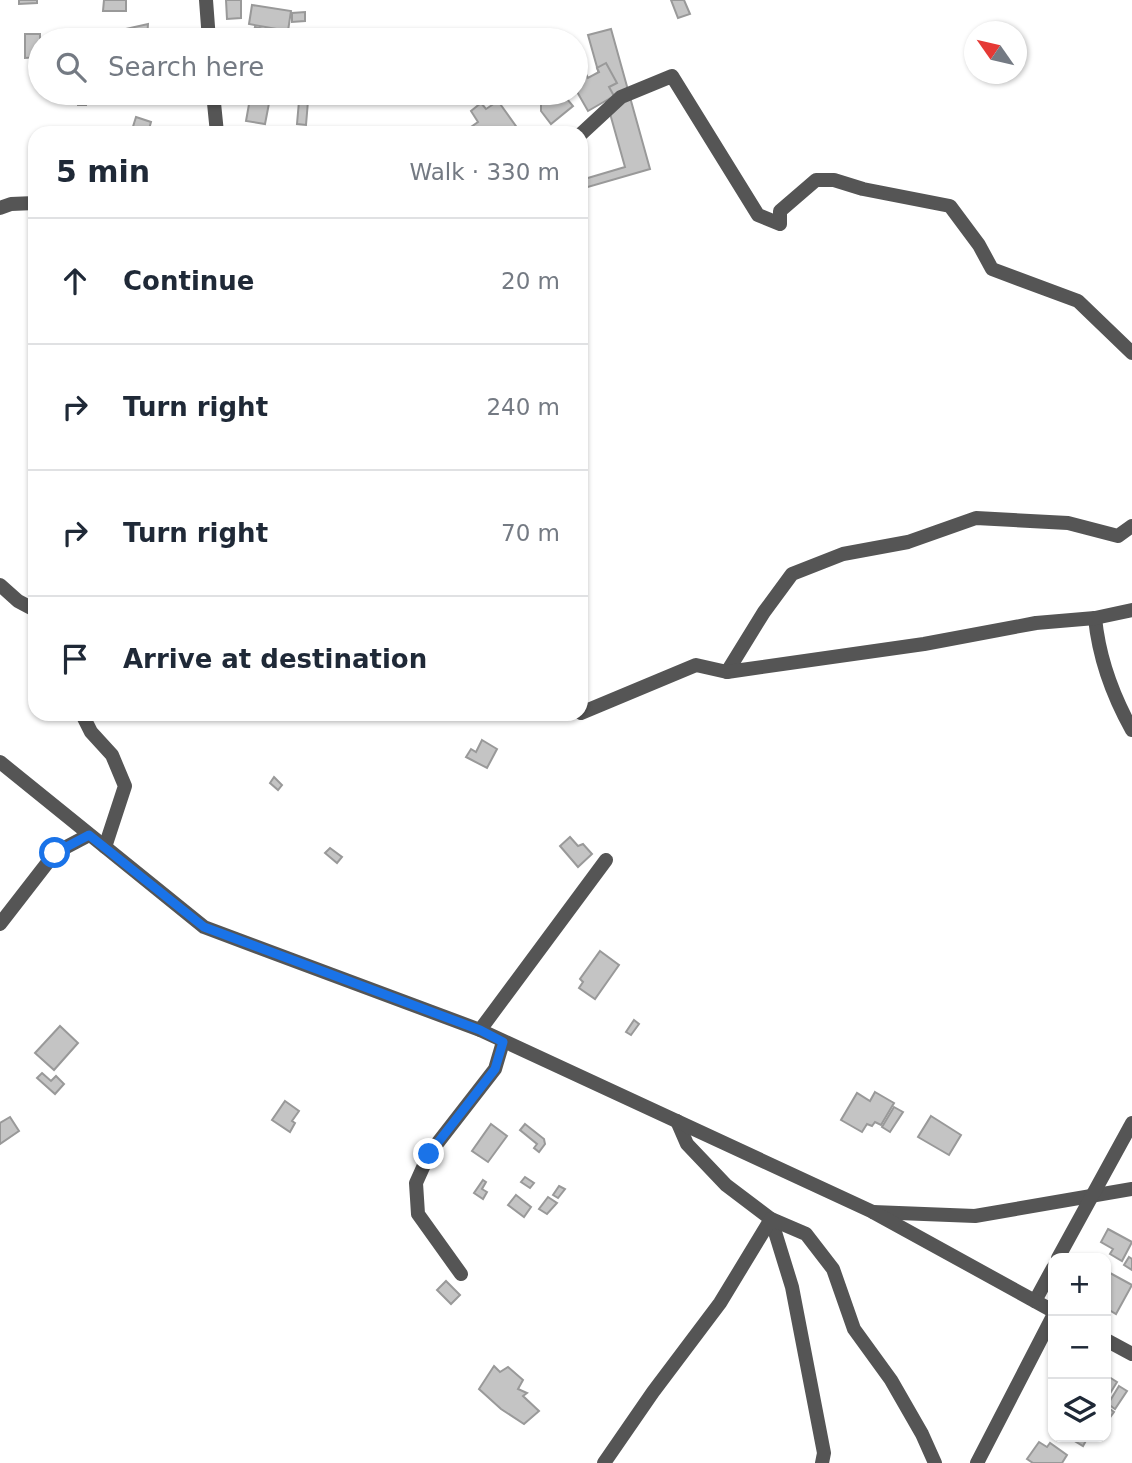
<!DOCTYPE html>
<meta charset="utf-8">
<style>
:root{--surface:#fff;--page:#f2f2f3;--text:#1f2937;--muted:#747a83;--line:#e0e1e3}
body{margin:0;font-family:"DejaVu Sans",sans-serif;background:var(--page);color:var(--text)}
.controls{position:absolute;right:21px;bottom:21px;display:grid;overflow:hidden;border-radius:14px;box-shadow:0 2px 5px #0004}
.controls button{width:63px;height:63px;display:grid;place-items:center;padding:0;border:0;border-bottom:2px solid var(--line);background:var(--surface);color:var(--text);font:35px sans-serif}
.compass{position:absolute;left:964px;top:21px;width:63px;height:63px;border-radius:50%;background:var(--surface);box-shadow:0 2px 5px #0004;rotate:304deg}
.stop{position:absolute;width:21px;height:21px;margin:-16px;border:5px solid #1a73e8;border-radius:50%;background:#fff}
.stop.end{background:#1a73e8;border-color:#fff;box-shadow:0 2px 7px #0008}
.list{margin:0;padding:0;list-style:none}
h2{display:flex;justify-content:space-between;align-items:center;height:91px;margin:0;padding:0 28px;font-size:30px}
h2 small{font-size:23px;font-weight:400;color:var(--muted)}
.list li{display:grid;grid-template-columns:46px 1fr auto;gap:21px;align-items:center;box-sizing:border-box;height:126px;padding:0 28px;border-top:2px solid var(--line)}
.list b{display:block;font-size:26px;white-space:nowrap}
.list em{font-size:23px;font-style:normal;color:var(--muted)}
.icon{flex:none;width:38px;height:38px;fill:none;stroke:currentColor;stroke-width:2;stroke-linecap:round;stroke-linejoin:round}
.map{position:relative;flex:none;width:1132px;height:1463px;overflow:hidden}
.search{position:absolute;background:var(--surface);box-shadow:0 2px 5px #0004;left:28px;top:28px;width:560px;height:77px;display:flex;align-items:center;gap:18px;box-sizing:border-box;padding:0 24px;border-radius:38px;color:var(--muted);font-size:26px}
.panel{position:absolute;background:var(--surface);box-shadow:0 2px 5px #0004;left:28px;top:126px;width:560px;height:595px;border-radius:21px}
.map>svg:first-child{display:block}
.building{fill:#c4c4c4;stroke:#999;stroke-width:2}
.lines{fill:none;stroke-linecap:round;stroke-linejoin:round}
.minor{stroke:#555;stroke-width:14}
.tertiary{stroke:#555;stroke-width:14}
.route{stroke:#1a73e8;stroke-width:9}
</style>
<div class="map">
<svg width="1132" height="1463" viewBox="0 0 1132 1463">
<rect width="100%" height="100%" fill="#fff"/>
<g class="building">
<polygon points="19,0 37,0 37,3 19,4"/>
<polygon points="104,0 126,0 126,11 103,11"/>
<polygon points="226,0 241,0 241,18 227,19"/>
<polygon points="671,0 684,0 690,14 678,18"/>
<polygon points="252,5 291,11 288,31 249,24"/>
<polygon points="305,12 305,21 292,22 292,13"/>
<polygon points="148,24 147,40 121,40 121,30"/>
<polygon points="255,27 270,30 269,38 253,35"/>
<polygon points="611,29 650,169 581,189 581,180 625,167 588,35"/>
<polygon points="25,34 40,34 40,57 25,58"/>
<polygon points="606,63 617,83 609,87 614,96 588,111 576,90 576,75 584,70 588,78 599,72 597,68"/>
<polygon points="62,93 96,93 96,99 86,100 86,105 78,105 77,99 63,100"/>
<polygon points="251,93 271,93 265,124 246,121"/>
<polygon points="512,93 528,93 515,100"/>
<polygon points="555,93 562,93 573,106 551,124 541,111 541,104"/>
<polygon points="299,101 308,101 306,125 297,124"/>
<polygon points="498,101 518,129 512,133 476,133 471,127 478,122 471,111 481,103 486,109"/>
<polygon points="136,117 151,122 148,133 126,133 131,133"/>
<polygon points="482,740 497,749 487,768 466,757 471,749 476,752"/>
<polygon points="274,777 282,785 278,790 270,783"/>
<polygon points="570,837 578,846 583,844 592,854 578,867 560,846"/>
<polygon points="330,848 342,857 337,863 325,853"/>
<polygon points="600,951 619,965 595,999 579,988 583,982 580,979"/>
<polygon points="634,1020 639,1024 631,1035 626,1032"/>
<polygon points="60,1026 78,1043 54,1070 35,1053"/>
<polygon points="42,1073 51,1081 56,1076 64,1084 55,1094 37,1078"/>
<polygon points="875,1092 894,1103 881,1125 875,1122 872,1126 867,1124 862,1132 841,1120 857,1093 870,1101"/>
<polygon points="285,1101 299,1111 292,1121 295,1123 290,1132 272,1120"/>
<polygon points="894,1107 903,1112 890,1132 882,1127"/>
<polygon points="931,1116 961,1135 949,1155 918,1137"/>
<polygon points="10,1117 19,1131 0,1144 0,1123"/>
<polygon points="491,1124 507,1136 488,1162 472,1151"/>
<polygon points="525,1124 544,1139 545,1144 539,1152 534,1148 537,1144 520,1130"/>
<polygon points="525,1177 534,1183 530,1188 521,1182"/>
<polygon points="483,1180 486,1182 482,1189 487,1192 483,1199 474,1193"/>
<polygon points="559,1186 565,1189 558,1198 553,1195"/>
<polygon points="516,1195 531,1207 524,1217 508,1205"/>
<polygon points="548,1197 557,1203 547,1214 539,1209"/>
<polygon points="1108,1229 1132,1242 1122,1261 1110,1254 1113,1249 1101,1242"/>
<polygon points="1129,1257 1132,1259 1132,1270 1124,1265"/>
<polygon points="1110,1273 1132,1285 1116,1314 1106,1308 1106,1280"/>
<polygon points="446,1281 460,1295 451,1304 437,1290"/>
<polygon points="494,1366 500,1372 508,1367 523,1380 518,1389 527,1393 523,1396 539,1411 524,1424 501,1409 479,1389"/>
<polygon points="1106,1375 1117,1382 1106,1400"/>
<polygon points="1119,1386 1127,1391 1115,1409 1108,1404"/>
<polygon points="1106,1406 1114,1412 1109,1419 1106,1417"/>
<polygon points="1068,1437 1088,1437 1083,1446"/>
<polygon points="1039,1442 1047,1447 1050,1443 1067,1455 1062,1463 1033,1463 1027,1459"/>
</g>
<g class="lines">
<g class="minor">
<polyline points="206,0 209,40"/>
<polyline points="213,93 217,133"/>
<polyline points="581,134 621,97 672,76 758,215 780,224 780,211 816,180 834,180 863,189 950,206 979,245 992,269 1078,301 1132,353"/>
<polyline points="0,208 11,204 35,203"/>
<polyline points="0,585 18,601 35,610"/>
<path d="M1095,618c4,40 18,78 37,112"/>
<polyline points="727,672 764,612 792,574 843,554 908,542 976,518 1068,523 1118,536 1132,526"/>
<polyline points="581,713 696,665 727,672 924,644 1036,623 1095,618 1132,610"/>
<polyline points="82,714 91,732 112,755 125,786 105,847"/>
<polyline points="0,924 55,853 89,835"/>
<polyline points="480,1030 606,860"/>
<polyline points="677,1121 687,1144 726,1185 771,1219 792,1287 824,1453 822,1463"/>
<polyline points="873,1212 975,1216 1132,1189"/>
<polyline points="1058,1258 1132,1123"/>
<polyline points="461,1274 418,1214 416,1183 429,1154 495,1069 503,1042"/>
<polyline points="1035,1301 1053,1268"/>
<polyline points="604,1463 653,1392 720,1303 771,1219 806,1234 833,1269 854,1329 891,1380 922,1434 935,1463"/>
<polyline points="977,1463 1053,1316"/>
</g>
<g class="tertiary">
<polyline points="0,762 204,927 480,1030 873,1212 1053,1311"/>
<polyline points="1106,1340 1132,1354"/>
</g>
</g>
<g class="lines">
<polyline class="route" points="55,853 89,835 204,927 480,1030 503,1042 495,1069 429,1154"/>
</g>
</svg>
<div class="controls">
<button>+</button>
<button>−</button>
<button><svg class="icon" aria-label="layers" viewBox="0 0 24 24"><path d="M12 4l9 5-9 5-9-5zM3 14l9 5 9-5"/></svg></button>
</div>
<svg class="compass" viewBox="-18 -18 36 36"><path d="M0-13l5 13h-10z" fill="#e53935"/><path d="M0 13l5-13h-10z" fill="#747a83"/></svg>
<div class="stop" style="left:55px;top:853px"></div>
<div class="stop end" style="left:429px;top:1154px"></div>
<div class="search"><svg class="icon" aria-label="search" viewBox="0 0 24 24"><circle cx="10" cy="10" r="6"/><path d="M15 15l6 6"/></svg>Search here</div>
<section class="panel">
<h2>5 min<small>Walk · 330 m</small></h2>
<ul class="list">
<li><svg class="icon" aria-label="ahead" viewBox="0 0 24 24"><path d="M12 20V5M6 11l6-6 6 6"/></svg><div><b>Continue</b></div><em>20 m</em></li>
<li><svg class="icon" aria-label="right" viewBox="0 0 24 24"><path d="M7 20v-9h11M14 6l5 5-5 5"/></svg><div><b>Turn right</b></div><em>240 m</em></li>
<li><svg class="icon" aria-label="right" viewBox="0 0 24 24"><path d="M7 20v-9h11M14 6l5 5-5 5"/></svg><div><b>Turn right</b></div><em>70 m</em></li>
<li><svg class="icon" aria-label="arrive" viewBox="0 0 24 24"><path d="M6 21V4h12l-3 4 3 4H6"/></svg><div><b>Arrive at destination</b></div></li>
</ul>
</section>
</div>
